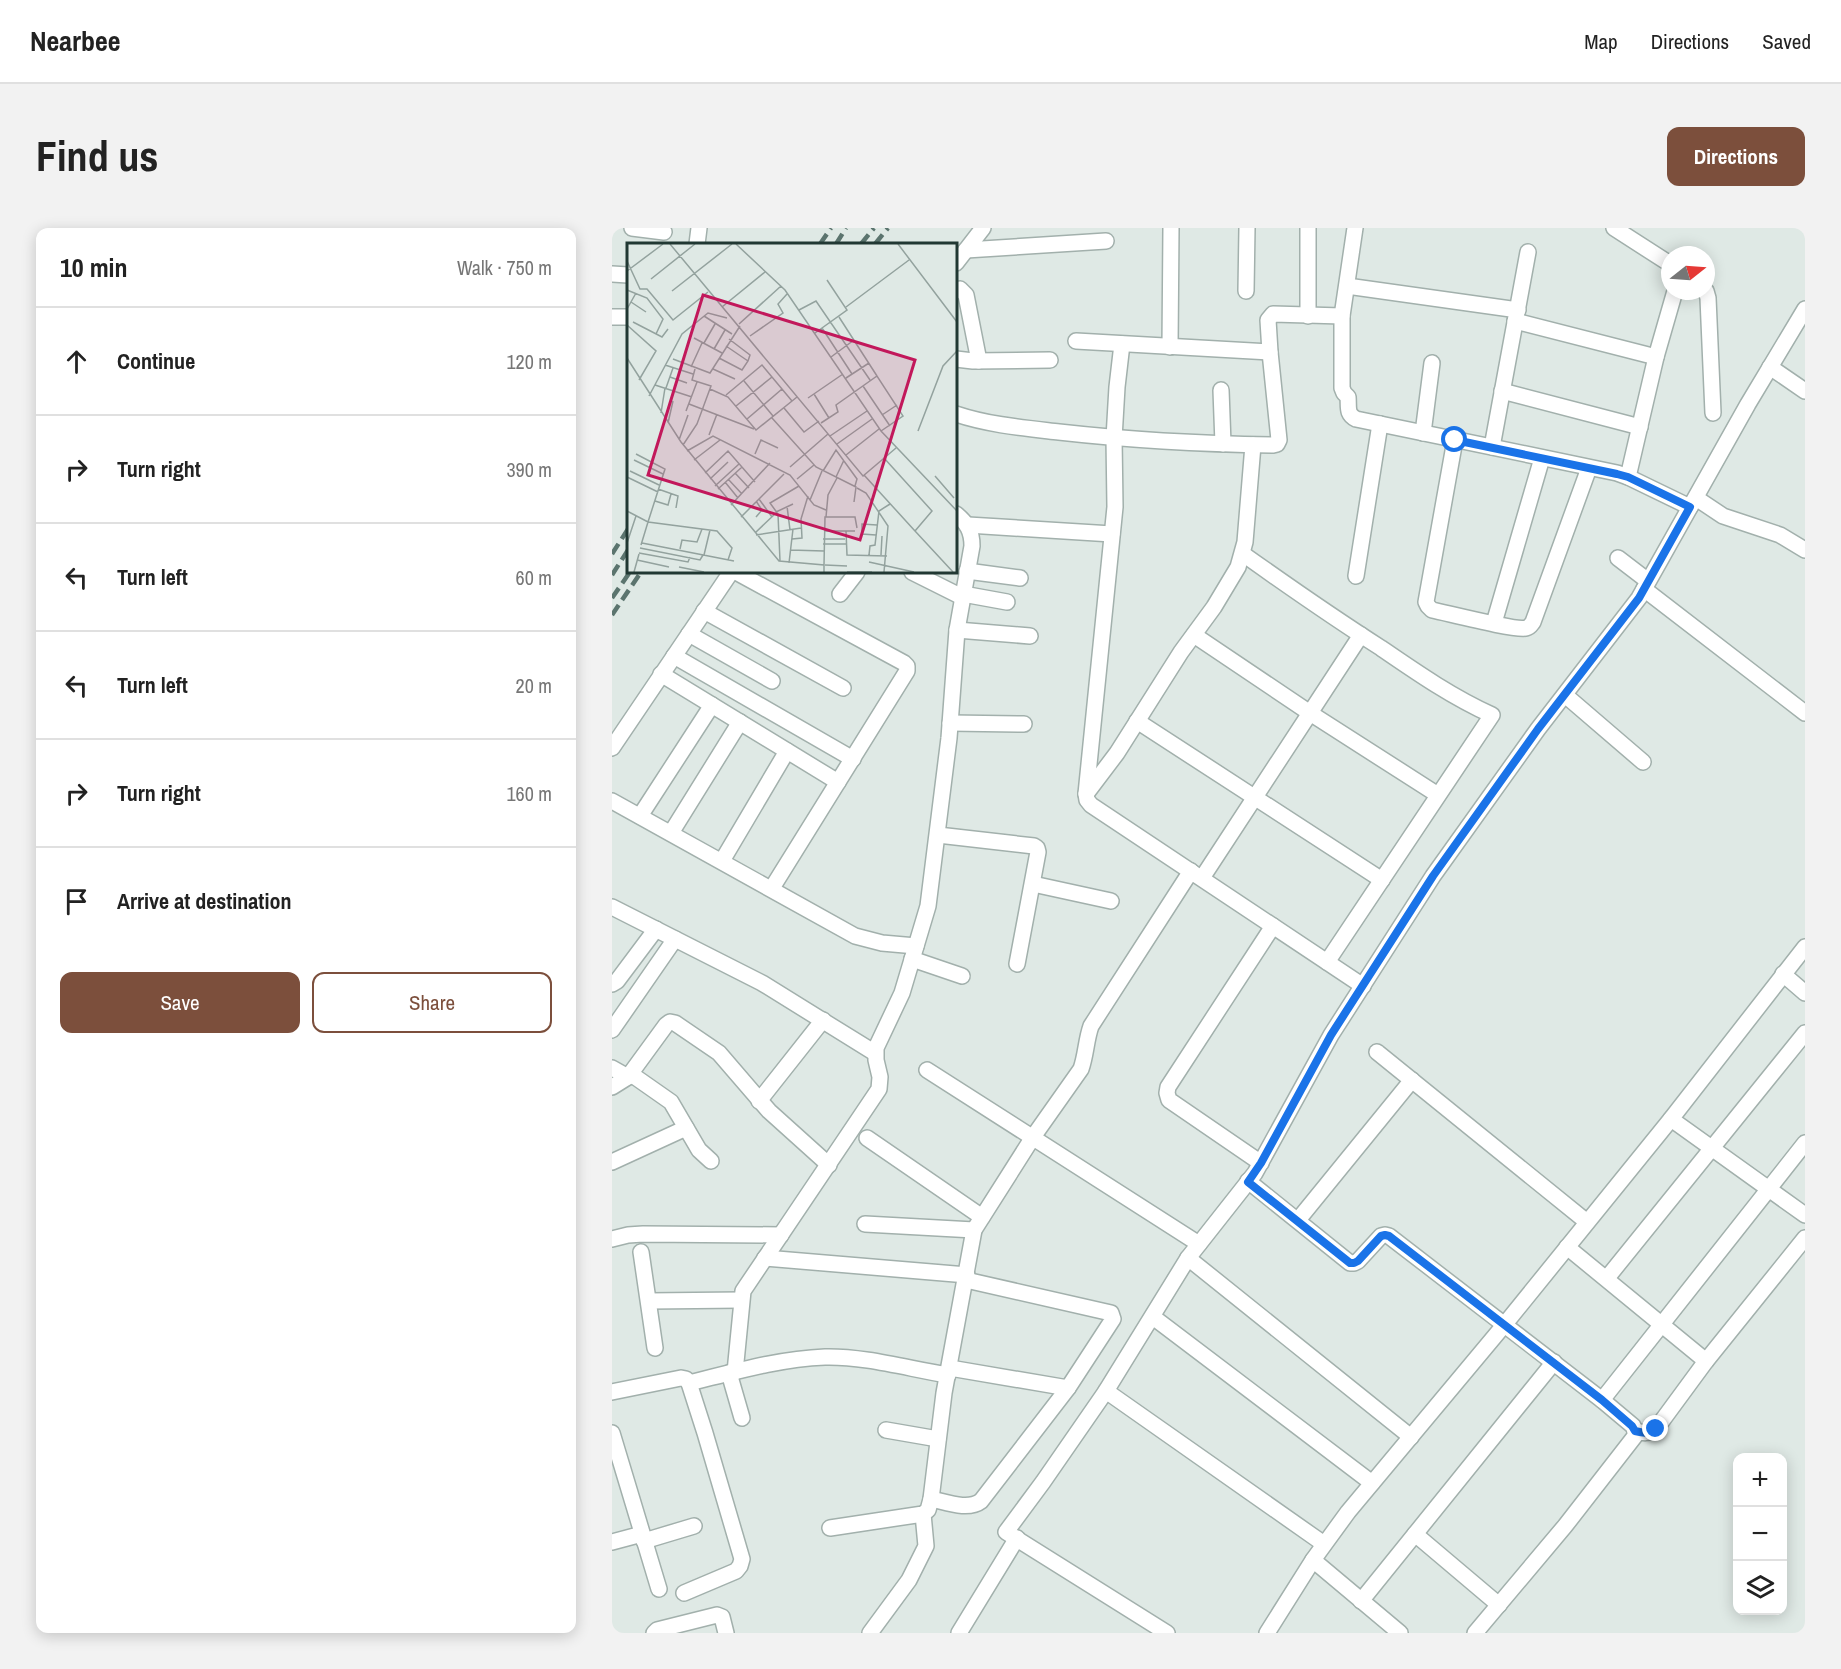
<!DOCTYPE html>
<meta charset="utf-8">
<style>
:root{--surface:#fff;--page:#f2f2f2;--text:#222;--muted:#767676;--line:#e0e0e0;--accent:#7c4f3c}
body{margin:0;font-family:"Archivo Narrow",sans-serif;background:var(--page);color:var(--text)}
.controls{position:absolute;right:18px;bottom:18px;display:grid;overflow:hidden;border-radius:12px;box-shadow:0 3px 15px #0003}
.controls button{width:54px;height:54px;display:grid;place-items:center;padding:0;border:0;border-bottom:2px solid var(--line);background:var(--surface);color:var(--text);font:30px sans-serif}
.compass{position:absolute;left:1049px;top:18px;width:54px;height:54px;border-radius:50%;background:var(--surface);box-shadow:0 3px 15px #0003;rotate:73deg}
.stop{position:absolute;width:18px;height:18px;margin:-14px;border:4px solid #1a73e8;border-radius:50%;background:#fff}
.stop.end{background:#1a73e8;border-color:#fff;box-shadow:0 2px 6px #0008}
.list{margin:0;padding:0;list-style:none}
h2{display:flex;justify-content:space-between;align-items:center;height:78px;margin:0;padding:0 24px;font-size:26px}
h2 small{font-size:20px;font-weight:400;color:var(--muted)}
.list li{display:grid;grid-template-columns:39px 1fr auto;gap:18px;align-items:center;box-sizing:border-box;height:108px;padding:0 24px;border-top:2px solid var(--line)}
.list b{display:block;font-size:22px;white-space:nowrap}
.list em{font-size:20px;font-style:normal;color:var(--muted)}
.actions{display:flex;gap:12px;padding:18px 24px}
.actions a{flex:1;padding:14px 0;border:2px solid var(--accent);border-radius:12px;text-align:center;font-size:21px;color:var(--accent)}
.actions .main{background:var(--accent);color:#fff}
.icon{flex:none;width:33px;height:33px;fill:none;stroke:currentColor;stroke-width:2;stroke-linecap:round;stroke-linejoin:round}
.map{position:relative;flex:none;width:1193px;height:1405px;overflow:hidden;border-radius:12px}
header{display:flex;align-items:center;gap:36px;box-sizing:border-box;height:84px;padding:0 30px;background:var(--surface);border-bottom:2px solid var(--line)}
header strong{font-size:28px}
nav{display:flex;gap:33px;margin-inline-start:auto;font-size:21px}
.intro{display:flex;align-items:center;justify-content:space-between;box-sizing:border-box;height:144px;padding:0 36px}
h1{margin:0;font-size:42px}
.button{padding:15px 27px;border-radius:12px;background:var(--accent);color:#fff;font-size:21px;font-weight:700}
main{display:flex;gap:36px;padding:0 36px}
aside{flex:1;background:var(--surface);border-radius:12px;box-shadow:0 3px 15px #0003}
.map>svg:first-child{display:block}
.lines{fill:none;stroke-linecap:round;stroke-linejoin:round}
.minor-casing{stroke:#a2b0ac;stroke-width:18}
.minor{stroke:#fff;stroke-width:15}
.rail{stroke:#5b746e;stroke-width:4.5;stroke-dasharray:12 6;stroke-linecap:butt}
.route{stroke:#1a73e8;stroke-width:8}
.inset-road{fill:none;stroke:#93a29e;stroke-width:1.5}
.view{fill:#c2185b;fill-opacity:0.15;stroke:#c2185b;stroke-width:3}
.inset-edge{fill:none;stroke:#213833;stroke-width:3}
</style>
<header>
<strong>Nearbee</strong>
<nav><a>Map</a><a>Directions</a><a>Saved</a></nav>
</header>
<div class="intro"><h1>Find us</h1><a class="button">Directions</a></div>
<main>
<aside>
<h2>10 min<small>Walk · 750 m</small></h2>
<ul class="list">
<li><svg class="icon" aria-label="ahead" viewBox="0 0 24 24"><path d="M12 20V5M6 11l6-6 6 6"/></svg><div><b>Continue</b></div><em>120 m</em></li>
<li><svg class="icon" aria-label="right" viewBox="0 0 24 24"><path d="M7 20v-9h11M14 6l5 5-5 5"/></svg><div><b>Turn right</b></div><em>390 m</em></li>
<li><svg class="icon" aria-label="left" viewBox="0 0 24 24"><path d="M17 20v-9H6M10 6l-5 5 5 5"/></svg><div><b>Turn left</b></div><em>60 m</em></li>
<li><svg class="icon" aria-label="left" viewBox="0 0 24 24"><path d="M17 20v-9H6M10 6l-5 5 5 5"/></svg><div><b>Turn left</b></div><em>20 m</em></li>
<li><svg class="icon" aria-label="right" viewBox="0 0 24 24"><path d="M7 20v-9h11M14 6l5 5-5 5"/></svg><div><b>Turn right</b></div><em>160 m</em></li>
<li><svg class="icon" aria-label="arrive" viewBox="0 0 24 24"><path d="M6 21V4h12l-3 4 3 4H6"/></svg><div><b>Arrive at destination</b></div></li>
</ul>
<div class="actions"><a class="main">Save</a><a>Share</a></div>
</aside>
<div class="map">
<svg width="1193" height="1405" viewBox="0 0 1193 1405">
<rect width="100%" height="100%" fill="#dfe9e5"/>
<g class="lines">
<g class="minor-casing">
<g id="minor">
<polyline points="20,0 52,4"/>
<polyline points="696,0 696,88"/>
<path d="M743,0l-13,88v72l2,5 4,4c1,10 -2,17 8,22l261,54 11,4 62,30"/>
<polyline points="1002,0 1058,36"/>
<polyline points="85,16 87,0"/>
<polyline points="354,22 494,13"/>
<polyline points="344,35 371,0"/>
<polyline points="0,46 16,47"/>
<polyline points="735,58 906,82"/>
<polyline points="344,62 348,61 354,67 367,133"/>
<polyline points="634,63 635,0"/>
<polyline points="1094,63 1096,70 1101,185"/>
<polyline points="0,89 16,89"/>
<polyline points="903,93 1044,129"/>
<polyline points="464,113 658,124"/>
<polyline points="558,119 559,0"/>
<polyline points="344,131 361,133 438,132"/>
<polyline points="1158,139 1193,163"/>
<polyline points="609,162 611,216"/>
<polyline points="890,163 1028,199"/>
<path d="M344,186c33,11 68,14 103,18 71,8 142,12 214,13l4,-1 2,-4 -9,-88 -2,-32 5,-6 69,2"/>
<polyline points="811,205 820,135"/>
<path d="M843,212l-29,162 2,4 4,4c15,3 85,21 94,18 4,-1 4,-2 7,-6l56,-154"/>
<polyline points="641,217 633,314 626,339 602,379 569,424 505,525 474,566 475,572 479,577 751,758"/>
<polyline points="880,219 916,24"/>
<polyline points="1016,249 1044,129 1063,63"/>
<polyline points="1084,270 1111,288 1168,307 1193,322"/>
<polyline points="356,297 500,306"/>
<path d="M631,326c45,32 91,64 138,94 35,24 71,49 111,67l-165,247"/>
<polyline points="1006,330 1036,353"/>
<polyline points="355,343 408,350"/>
<polyline points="124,344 292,435 295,438 295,443 160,660"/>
<polyline points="300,344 350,369"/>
<polyline points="744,348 768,196"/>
<polyline points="1032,361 1193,485"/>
<polyline points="228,366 245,344"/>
<polyline points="351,366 395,374"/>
<polyline points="92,383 231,460"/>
<polyline points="882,395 930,230"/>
<polyline points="345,402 418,408"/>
<polyline points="77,406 160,453"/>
<polyline points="582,407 698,485 826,567"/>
<polyline points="62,428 241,531"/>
<polyline points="49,446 226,554"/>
<polyline points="953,467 1031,534"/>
<polyline points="525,493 770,652"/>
<polyline points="338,495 412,496"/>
<polyline points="0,520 119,344"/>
<polyline points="474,566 503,279 502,210 505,159 510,116"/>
<polyline points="0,573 243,708 270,715 304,718"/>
<polyline points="28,588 100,477"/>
<polyline points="59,605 128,494"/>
<polyline points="326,607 422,618 425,620 426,624 405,736"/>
<polyline points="110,633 175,523"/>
<polyline points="590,650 749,407"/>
<polyline points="421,656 499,673"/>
<polyline points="0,679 150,755 263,825"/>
<polyline points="300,731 350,748"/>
<polyline points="1171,746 1193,765"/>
<polyline points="0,756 5,753 44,701"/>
<polyline points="0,802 63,711"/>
<polyline points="765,824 975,994"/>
<polyline points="0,840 16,849"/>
<polyline points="315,842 587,1016"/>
<polyline points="19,846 59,874 87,922 99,933"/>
<polyline points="0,859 16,849 54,797 58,794 63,795 107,825 157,883 217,937"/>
<polyline points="147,873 211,792"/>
<polyline points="1059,891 1193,987"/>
<polyline points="255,910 370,989"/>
<polyline points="0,934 74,900"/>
<polyline points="649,935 557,872 555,865 556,859 661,698"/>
<polyline points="636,953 738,1035 742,1035 746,1033 769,1008 773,1007 777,1008 990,1172 1021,1198 1023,1203 1023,1208 953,1298 863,1405"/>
<polyline points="686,992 800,852"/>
<polyline points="253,996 362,1002"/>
<polyline points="0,1011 16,1007 31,1006 169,1007"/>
<polyline points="955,1019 1094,1133"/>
<polyline points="29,1024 43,1120"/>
<polyline points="153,1030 355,1047"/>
<polyline points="576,1030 799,1209"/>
<polyline points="995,1050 1193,805"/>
<polyline points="37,1073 129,1072"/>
<polyline points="541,1089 760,1255"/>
<polyline points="338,1140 456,1160"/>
<path d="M123,1144l8,-81 136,-202 1,-12 -4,-17v-12l26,-55 26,-87 21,-168 8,-108 15,-84c0,-15 -5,-23 -16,-32"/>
<polyline points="117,1145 130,1190"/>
<path d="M77,1155c45,-11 89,-24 136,-26 39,-1 85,12 123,18"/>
<polyline points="494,1163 712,1316"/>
<polyline points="0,1164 69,1150 74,1151 77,1155 93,1205 130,1331 128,1338 124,1343 72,1365"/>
<polyline points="990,1172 1193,915"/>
<polyline points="274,1202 326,1211"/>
<path d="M1023,1203c8,2 14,3 21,-2l50,-68 99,-123"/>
<polyline points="0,1205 47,1361"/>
<path d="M319,1271c15,3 37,12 50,2l87,-113 45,-69 -2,-6 -145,-33"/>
<path d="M218,1300l93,-14 5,-4 3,-11 13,-106 30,-163 59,-93 48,-68c5,-14 5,-29 10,-43l100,-155"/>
<polyline points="803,1306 887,1377"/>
<polyline points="32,1313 82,1298"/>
<polyline points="0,1314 30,1306"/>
<polyline points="701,1332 788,1405"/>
<polyline points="749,1373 942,1134"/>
<polyline points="42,1405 45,1402 105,1387 110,1389 114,1405"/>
<polyline points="258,1405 297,1352 314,1318 311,1286"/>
<polyline points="347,1405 405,1310"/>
<polyline points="555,1405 394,1304 431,1254 494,1163 576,1030 643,945 719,807 821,648 926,501 1027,370 1136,176 1193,81"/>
<polyline points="655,1405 701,1332 736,1284 893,1096 1059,891 1193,719"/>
</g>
</g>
<use href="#minor" class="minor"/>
<g class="rail">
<polyline points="208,16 219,0"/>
<polyline points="224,16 234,0"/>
<polyline points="249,16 262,0"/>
<polyline points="263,16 276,0"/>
<polyline points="0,326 16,301"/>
<polyline points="0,347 16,322"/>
<polyline points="0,370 18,344"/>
<polyline points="0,387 29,344"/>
</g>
</g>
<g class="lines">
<path class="route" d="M843,212l162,34 11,3 62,30 -51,91 -101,131 -105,147 -102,159 -70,128 -13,19 102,81h4l4,-2 23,-25 4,-1 4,1 213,164 30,26 3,5c8,2 14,3 21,-2"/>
</g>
<g transform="translate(15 15)">
<rect width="330" height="330" fill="#dfe9e5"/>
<path class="inset-road" d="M43,1l193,232 33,-28M109,1l49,46 96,141 76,80M271,1l59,78M0,18l13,28h7l26,31 35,-28M0,28l36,-27M24,36l44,-35M0,47l20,8 16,21 -7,15M45,48l60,-47M4,59l15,10M95,64l43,-35M219,64l63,-47M0,66l9,-16M172,67l17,-9 54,79M77,73l28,18M212,74l38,59M6,79l29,15 6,-8M112,81l42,-38M0,82l29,26 -17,29M195,85l30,46M188,90l32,-23 -20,-30M123,93l33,-23 -5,-9 9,-10M67,95l28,15M77,100l11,-19M99,103l22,15M87,106l11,-19M204,114l23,-17M0,115l54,84 98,119 45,4v7M92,115l23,12 6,-9 2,-6 -21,-16M46,116l37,14 30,-47M38,122l28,9M64,124l11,-24M86,126l22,10M43,134l17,6M219,135l23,-15M117,138l29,35M28,142l37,12M236,143l27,40M39,145l7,-20M83,146l18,8 28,33 41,-33M187,151l15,24M99,152l36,-30 30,36M22,153l33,-62 26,-21 19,5M181,155l35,-24M62,161l65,25M109,163l36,-29M157,165l20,24 15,-11M59,168l11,-29M34,170l4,-25M255,172l15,-10M145,175l44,49 40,20 -2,15M120,176l35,-30M41,180l5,-22M194,180l17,-11 -2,-7 41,-29 26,40 -22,15M291,188l25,-65 14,-15M82,192l8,-21M203,193l37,-25M52,197l9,-25M210,201l35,-25M56,202l14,-21 14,-38 -19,-6 3,-11M60,208l26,-15 77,39 24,30 12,5M9,211l29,15 -17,53M128,211l6,-14 17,8M219,212l33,-26M257,215l48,53 -17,20 38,41M7,217l29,14M67,217l26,-20M163,224l38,-33M3,228l29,14M196,228l13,-21 21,29 -2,7M78,230l23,-22 27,31M108,230l14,15M237,232l51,56M308,233l19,22M0,234l31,15M209,234l8,-17M83,236l18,-17M101,236l14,15M170,236l17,-14M98,239l13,16M88,243l24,-22M230,245l9,5 22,33 -4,46M31,246l20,7 -2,12M91,246l24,-22M132,256l13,18M183,257l12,-29M28,258l13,4 3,-11M104,262l39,-42M160,263l3,24M0,268l21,11 69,9 15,17 -4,12M149,269l17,-8M114,274l43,-43M129,274l6,-7 -6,-9M199,274l2,-22 9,-17M197,288h31M219,288l1,24 40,1M128,290l22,-21M129,292l45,-7M249,292l-14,-1v-10l15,1M165,296l10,-1 -1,-19 7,-23M196,296h22M0,300l9,-27M15,300l92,18M196,301h23M14,302l7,-23M13,305l60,12 3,-5M53,306l2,-9 15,2 5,-13M163,307l34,1M12,310l49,9 2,-5M77,312l6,-25M242,312l1,-9 5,-1 4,-34 11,-7M254,312l1,-19M10,317l32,7M153,318l-2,-47 -8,-11 29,-17M242,319l45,10M162,320l4,-34M197,322l1,-48h30l2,11M198,322l22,1M52,324l25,5M7,329l5,-18M220,329h25"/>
<path class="view" d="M76,52l212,65 -55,180 -212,-65z"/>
<rect width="330" height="330" class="inset-edge"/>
</g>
</svg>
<div class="controls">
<button>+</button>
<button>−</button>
<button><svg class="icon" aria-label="layers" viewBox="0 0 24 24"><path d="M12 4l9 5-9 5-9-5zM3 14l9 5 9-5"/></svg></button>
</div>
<svg class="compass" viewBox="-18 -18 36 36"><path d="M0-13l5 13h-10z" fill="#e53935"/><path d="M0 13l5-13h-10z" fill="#767676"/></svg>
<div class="stop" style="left:843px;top:212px"></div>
<div class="stop end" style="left:1044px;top:1201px"></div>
</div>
</main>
